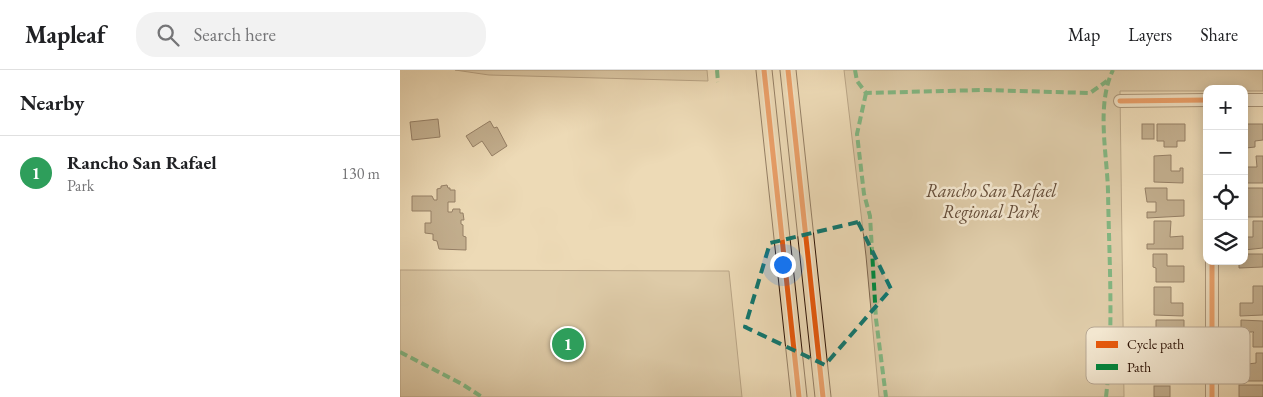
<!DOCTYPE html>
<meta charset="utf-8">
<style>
:root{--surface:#fff;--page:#f2f2f2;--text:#202124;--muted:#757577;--line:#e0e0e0;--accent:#111827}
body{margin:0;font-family:"EB Garamond",serif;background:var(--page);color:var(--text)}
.controls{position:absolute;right:15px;top:15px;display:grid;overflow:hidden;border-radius:10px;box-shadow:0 2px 12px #0003}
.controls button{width:45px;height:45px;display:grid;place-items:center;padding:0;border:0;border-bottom:1px solid var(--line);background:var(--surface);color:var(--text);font:25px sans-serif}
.you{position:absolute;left:382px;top:194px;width:18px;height:18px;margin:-12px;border:4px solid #fff;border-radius:50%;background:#1a73e8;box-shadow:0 0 0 8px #1a73e833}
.badge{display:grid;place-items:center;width:32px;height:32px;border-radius:50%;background:var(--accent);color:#fff;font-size:16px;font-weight:700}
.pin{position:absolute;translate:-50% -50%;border:2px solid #fff;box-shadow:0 1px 5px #0006}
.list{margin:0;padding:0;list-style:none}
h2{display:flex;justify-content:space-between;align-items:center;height:65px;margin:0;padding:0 20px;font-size:21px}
h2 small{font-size:16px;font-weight:400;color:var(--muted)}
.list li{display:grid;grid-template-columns:32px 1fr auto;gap:15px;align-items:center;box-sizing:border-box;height:75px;padding:0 20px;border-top:1px solid var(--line)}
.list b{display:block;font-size:19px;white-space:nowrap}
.list p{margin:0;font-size:16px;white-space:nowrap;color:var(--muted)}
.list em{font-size:16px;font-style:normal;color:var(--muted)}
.icon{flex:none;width:28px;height:28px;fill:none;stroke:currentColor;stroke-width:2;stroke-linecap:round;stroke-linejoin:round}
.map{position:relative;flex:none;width:863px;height:327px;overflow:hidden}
header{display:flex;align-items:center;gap:30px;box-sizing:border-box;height:70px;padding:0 25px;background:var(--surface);border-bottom:1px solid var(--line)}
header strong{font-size:24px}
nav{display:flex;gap:28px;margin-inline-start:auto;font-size:18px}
.search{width:350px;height:45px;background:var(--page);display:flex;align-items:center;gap:12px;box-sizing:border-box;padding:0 18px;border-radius:20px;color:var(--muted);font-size:19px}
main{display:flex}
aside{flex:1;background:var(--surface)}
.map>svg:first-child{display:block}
.green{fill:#ccb898;stroke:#7c654e}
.building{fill:#907a61;stroke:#2c1205}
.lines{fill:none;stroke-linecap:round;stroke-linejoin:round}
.minor-casing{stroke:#5c4431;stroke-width:14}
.major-casing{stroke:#2c1205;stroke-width:17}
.minor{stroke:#f3e7d0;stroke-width:12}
.major{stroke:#eddab6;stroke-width:15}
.quiet{stroke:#00873e;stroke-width:4;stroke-dasharray:8 4;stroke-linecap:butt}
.cycleway-casing{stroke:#f3e7d0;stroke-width:8}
.cycleway{stroke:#e8590c;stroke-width:5}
.marked{fill:none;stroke:#0f766e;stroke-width:4;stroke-dasharray:10 6;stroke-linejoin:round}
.labels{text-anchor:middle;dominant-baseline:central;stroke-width:5;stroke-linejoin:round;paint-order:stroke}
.park-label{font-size:18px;font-style:italic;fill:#644c38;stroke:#f3e7d0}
.key{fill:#f3e7d0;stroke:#b7a793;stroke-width:1}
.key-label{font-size:14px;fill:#2c1205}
</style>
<header>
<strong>Mapleaf</strong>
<div class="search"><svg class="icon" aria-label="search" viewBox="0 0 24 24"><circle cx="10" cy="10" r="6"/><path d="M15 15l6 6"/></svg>Search here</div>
<nav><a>Map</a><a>Layers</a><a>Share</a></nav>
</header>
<main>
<aside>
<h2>Nearby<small></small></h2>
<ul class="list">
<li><span class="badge" style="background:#2e9e5b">1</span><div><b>Rancho San Rafael</b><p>Park</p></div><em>130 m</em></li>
</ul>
</aside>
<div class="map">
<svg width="863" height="327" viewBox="0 0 863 327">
<rect width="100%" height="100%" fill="#eddab6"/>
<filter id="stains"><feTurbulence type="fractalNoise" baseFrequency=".004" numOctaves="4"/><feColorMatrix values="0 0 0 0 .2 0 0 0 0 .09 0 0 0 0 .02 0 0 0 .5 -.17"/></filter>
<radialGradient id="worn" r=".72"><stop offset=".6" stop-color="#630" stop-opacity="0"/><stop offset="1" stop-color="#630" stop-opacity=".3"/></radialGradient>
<g class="green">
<polygon points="55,0 307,0 308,11 89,5"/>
<polygon points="444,0 863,0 863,21 844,21 844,19 807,19 807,21 720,21 724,327 479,327 466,186"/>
<polygon points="0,200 329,201 342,327 0,327"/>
</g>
<g class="building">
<polygon points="38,49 40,67 12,70 10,52"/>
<polygon points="90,51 94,58 97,57 107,76 92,86 82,71 73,77 66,66"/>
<rect x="742" y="54" width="12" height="15"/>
<polygon points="757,54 785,54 785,71 777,71 777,77 764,77 764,71 757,71"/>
<polygon points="844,54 863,54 863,70 855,71 855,77 846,78"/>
<polygon points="771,85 771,101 780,101 780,98 783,98 783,113 754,112 754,86"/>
<polygon points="856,86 863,86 863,113 844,113 844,97 857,97"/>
<polygon points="47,115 48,118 50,118 50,120 55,120 55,132 48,132 48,142 52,142 53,139 60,139 60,143 63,143 64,150 61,150 61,154 63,155 63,166 66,167 66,180 39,179 37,171 33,170 33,164 25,163 25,153 31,153 31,141 12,141 12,126 32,126 34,130 37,130 37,119 41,118 41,116"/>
<polygon points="745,118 767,118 767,130 784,130 784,146 747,148 747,142 756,142 756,132 747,132"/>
<rect x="844" y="118" width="19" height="29"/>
<polygon points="754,151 771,151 770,167 783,166 783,179 747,179 747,174 754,174"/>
<polygon points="853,151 863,151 863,178 844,180 844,167 853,167"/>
<polygon points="753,184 767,184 767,196 784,196 784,212 756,212 756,198 753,197"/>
<polygon points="844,184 863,184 863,197 839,198 839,191 844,191"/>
<polygon points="853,216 863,216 863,245 840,246 840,233 853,233"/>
<polygon points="754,217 771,217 771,233 783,233 783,246 754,245"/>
<polygon points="756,250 784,250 784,267 767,267 767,278 740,278 740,264 756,264"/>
<polygon points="841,250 863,251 863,277 853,277 853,263 854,262 841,262"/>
<polygon points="856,283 863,283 863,311 839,311 839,295 856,293"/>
<rect x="839" y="315" width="24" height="12"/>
<rect x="754" y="316" width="16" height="11"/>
</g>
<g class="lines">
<g class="minor-casing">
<g id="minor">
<polyline points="844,30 863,30"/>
<polyline points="720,31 807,30"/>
<polyline points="812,191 812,327"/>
</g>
</g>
<g class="major-casing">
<g id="major">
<polyline points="364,0 399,327"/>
<polyline points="388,0 423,327"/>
</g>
</g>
<use href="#minor" class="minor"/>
<use href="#major" class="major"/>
<g class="quiet">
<polyline points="317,0 318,12"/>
<polyline points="455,0 457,11 466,23 583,20 690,23 707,11"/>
<polyline points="466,23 457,64 464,124 470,146 476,249 486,327"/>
<polyline points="0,282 62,314 82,327"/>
<path d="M706,327c8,-68 3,-138 2,-206 -1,-38 -12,-86 5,-121"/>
</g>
<g class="cycleway-casing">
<g id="cycleway">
<polyline points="364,0 399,327"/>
<polyline points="388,0 423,327"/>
<polyline points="720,31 807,30"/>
<polyline points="812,191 812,327"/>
</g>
</g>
<use href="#cycleway" class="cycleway"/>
</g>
<path d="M0 0H863V327H0ZM458,152l33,67 -66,76 -80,-38 25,-84z" fill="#eddab6" fill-opacity=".55" fill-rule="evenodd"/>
<path class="marked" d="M458,152l33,67 -66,76 -80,-38 25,-84z"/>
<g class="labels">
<g class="park-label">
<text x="591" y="120">Rancho San Rafael<tspan x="591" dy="21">Regional Park</tspan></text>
</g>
</g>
<rect x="686" y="257" width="164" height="57" rx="8" class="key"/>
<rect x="696" y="271" width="22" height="7" fill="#e8590c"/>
<rect x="696" y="294" width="22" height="6" fill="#00873e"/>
<g class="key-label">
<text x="727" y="279">Cycle path</text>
<text x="727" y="302">Path</text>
</g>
<rect width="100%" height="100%" filter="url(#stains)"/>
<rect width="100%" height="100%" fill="url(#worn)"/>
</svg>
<div class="controls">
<button>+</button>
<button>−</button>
<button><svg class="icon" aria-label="locate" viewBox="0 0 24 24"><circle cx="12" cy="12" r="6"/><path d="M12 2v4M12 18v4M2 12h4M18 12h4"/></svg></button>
<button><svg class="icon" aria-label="layers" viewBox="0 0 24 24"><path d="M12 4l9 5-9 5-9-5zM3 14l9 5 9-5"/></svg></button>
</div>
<div class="you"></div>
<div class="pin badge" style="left:168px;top:274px;background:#2e9e5b">1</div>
</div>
</main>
